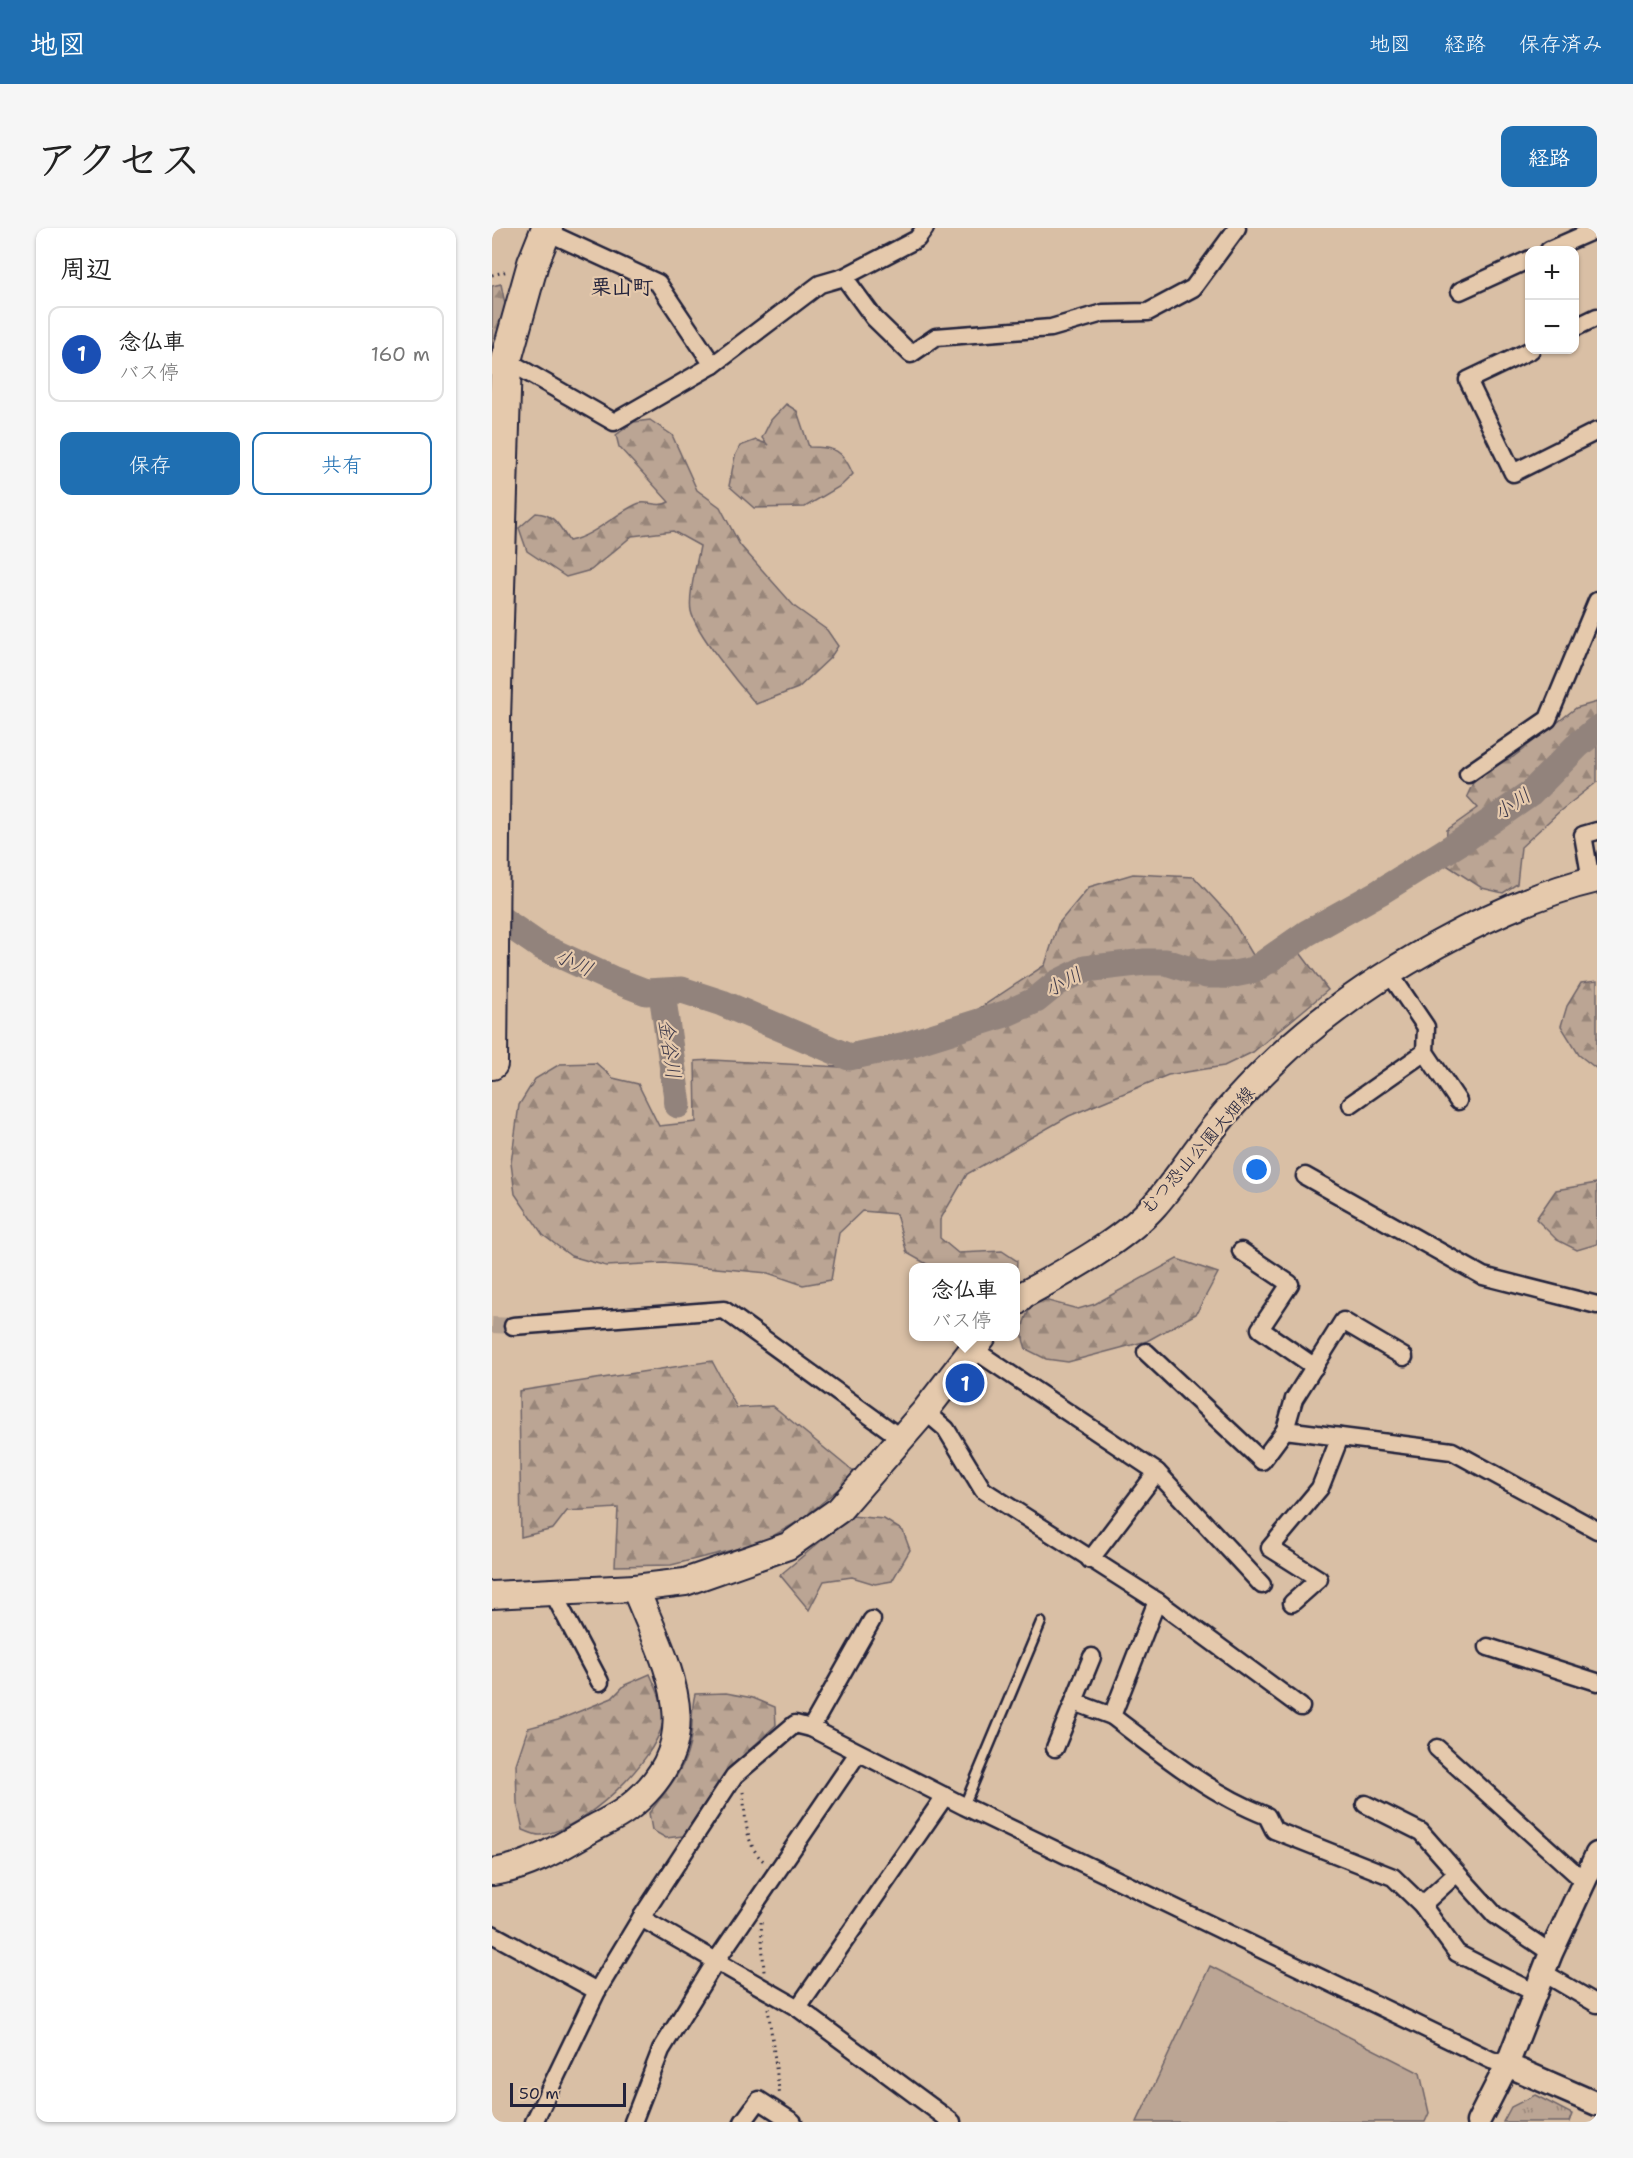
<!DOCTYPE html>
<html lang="ja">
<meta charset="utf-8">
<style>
:root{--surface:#fff;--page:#f6f6f6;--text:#222;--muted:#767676;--line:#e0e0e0;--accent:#1f6fb2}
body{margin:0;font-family:"Shantell Sans","Klee One",sans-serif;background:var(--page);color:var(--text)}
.controls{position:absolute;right:18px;top:18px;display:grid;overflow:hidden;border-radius:12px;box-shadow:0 2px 4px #0004}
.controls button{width:54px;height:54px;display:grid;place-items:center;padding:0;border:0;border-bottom:2px solid var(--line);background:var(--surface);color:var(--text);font:30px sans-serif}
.scale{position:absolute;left:18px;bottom:15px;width:116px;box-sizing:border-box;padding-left:6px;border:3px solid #22223b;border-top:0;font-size:16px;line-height:21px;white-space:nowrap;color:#22223b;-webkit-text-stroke:4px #e5c9ac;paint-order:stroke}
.you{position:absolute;left:765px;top:942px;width:21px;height:21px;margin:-15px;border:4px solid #fff;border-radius:50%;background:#1a73e8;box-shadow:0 0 0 9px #1a73e833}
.badge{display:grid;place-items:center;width:39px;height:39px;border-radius:50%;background:var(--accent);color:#fff;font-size:20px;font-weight:700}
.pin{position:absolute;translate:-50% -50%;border:3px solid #fff;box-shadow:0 2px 6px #0006}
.popup{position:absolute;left:417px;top:1035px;width:111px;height:78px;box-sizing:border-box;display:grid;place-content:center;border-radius:12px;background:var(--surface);filter:drop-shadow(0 2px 4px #0005);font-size:20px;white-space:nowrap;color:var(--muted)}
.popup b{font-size:22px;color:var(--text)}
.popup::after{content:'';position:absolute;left:50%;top:100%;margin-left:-12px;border:12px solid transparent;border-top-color:var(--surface)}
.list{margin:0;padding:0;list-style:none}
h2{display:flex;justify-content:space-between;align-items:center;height:78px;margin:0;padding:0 24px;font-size:26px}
h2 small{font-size:20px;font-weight:400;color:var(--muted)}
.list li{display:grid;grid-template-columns:39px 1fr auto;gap:18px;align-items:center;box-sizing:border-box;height:96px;margin:0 12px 12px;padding:0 12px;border:2px solid var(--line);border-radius:12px}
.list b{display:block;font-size:22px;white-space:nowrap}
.list p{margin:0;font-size:20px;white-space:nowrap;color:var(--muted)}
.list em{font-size:20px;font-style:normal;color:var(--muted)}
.actions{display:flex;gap:12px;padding:18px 24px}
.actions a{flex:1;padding:14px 0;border:2px solid var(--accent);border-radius:12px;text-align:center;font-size:21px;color:var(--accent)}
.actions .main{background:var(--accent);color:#fff}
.map{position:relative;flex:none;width:1105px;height:1894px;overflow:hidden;border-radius:12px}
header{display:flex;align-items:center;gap:36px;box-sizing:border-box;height:84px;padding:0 30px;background:var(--accent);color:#fff}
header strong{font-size:28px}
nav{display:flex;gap:33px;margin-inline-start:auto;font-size:21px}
.intro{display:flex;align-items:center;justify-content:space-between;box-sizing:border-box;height:144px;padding:0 36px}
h1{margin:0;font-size:42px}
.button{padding:15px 27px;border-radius:12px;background:var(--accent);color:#fff;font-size:21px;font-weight:700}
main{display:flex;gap:36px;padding:0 36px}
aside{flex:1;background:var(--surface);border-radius:12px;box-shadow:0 2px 4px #0004}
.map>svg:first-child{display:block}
.grass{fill:url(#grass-tufts);stroke:#6e6468;stroke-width:1.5}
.forest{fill:url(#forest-firs);stroke:#6e6468;stroke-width:1.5}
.pitch{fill:#bba594;stroke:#6e6468;stroke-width:1.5}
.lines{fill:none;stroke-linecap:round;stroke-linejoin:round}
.river{stroke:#92837c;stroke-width:27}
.street-tunnel{stroke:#b4a090;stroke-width:16;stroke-dasharray:16 8;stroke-linecap:butt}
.lane-casing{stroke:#22223b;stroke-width:13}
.street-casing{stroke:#22223b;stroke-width:21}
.secondary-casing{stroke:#22223b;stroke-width:27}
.primary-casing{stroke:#22223b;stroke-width:30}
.highway-casing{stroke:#22223b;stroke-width:34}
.path{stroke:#22223b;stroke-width:3;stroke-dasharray:1.5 4.5;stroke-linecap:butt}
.lane{stroke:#e5c9ac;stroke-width:8}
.street{stroke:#e5c9ac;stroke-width:16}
.secondary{stroke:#e5c9ac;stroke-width:22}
.primary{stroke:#e5c9ac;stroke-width:26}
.highway{stroke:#e5c9ac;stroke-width:30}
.labels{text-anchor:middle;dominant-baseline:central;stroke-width:4.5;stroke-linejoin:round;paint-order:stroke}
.street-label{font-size:18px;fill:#22223b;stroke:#e5c9ac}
.water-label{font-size:20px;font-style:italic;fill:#3e3a4b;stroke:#e5c9ac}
.quarter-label{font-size:21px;font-weight:bold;fill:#22223b;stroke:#e5c9ac}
</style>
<header>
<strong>地図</strong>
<nav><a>地図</a><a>経路</a><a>保存済み</a></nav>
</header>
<div class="intro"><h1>アクセス</h1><a class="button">経路</a></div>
<main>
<aside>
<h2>周辺<small></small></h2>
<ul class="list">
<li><span class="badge" style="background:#1a4fb4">1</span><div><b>念仏車</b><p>バス停</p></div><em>160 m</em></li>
</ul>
<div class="actions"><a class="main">保存</a><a>共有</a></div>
</aside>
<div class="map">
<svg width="1105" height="1894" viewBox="0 0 1105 1894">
<defs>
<pattern id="grass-tufts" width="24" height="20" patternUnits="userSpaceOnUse" patternTransform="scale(1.5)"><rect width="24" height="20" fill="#bba594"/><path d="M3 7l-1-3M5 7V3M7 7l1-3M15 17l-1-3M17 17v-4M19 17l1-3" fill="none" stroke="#98867a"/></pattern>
<pattern id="forest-firs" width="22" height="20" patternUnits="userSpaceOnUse" patternTransform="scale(1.5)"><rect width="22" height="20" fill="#bba594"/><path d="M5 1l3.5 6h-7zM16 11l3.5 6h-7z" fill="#98867a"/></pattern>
</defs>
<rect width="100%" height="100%" fill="#d9bfa5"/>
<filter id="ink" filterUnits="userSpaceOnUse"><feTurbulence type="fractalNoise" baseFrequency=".0167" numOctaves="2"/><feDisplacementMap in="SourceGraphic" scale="12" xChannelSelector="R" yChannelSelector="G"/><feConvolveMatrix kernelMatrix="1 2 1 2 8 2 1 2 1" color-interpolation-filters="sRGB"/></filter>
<g filter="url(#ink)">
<polygon class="grass" points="1043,1867 1080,1886 1077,1894 1011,1894 1019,1879"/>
<g class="forest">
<polygon points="9,56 13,76 0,174 0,58"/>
<path d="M294,176l11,7 12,36c26,0 33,2 44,27l-11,11 -37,22 -51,1 -25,-22 6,-30 5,-10 16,-6 11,4 -5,-6 9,-18z"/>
<path d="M158,192l22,15 25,55 23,17 20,38 55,62 32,23 11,16 -8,12 -32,30 -42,16c-15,-17 -61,-72 -65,-93 -3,-16 6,-48 9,-65l-27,-15 -41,5 -41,34 -25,7 -39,-26 -8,-23 17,-15c19,1 24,14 33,28 25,-5 44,-26 68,-37 10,-5 20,5 32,-2l-50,-55 -3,-12 18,-13z"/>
<polygon points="1105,474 1105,554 1068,583 1029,619 1025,656 1011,665 990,660 953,636 955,602 986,580 975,568 981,555 1000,538 1021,529 1084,480"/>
<polygon points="641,646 702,649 737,687 761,727 800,714 836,762 761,824 732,838 676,847 577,888 475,946 448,992 448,1010 466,1025 510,1023 525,1033 524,1050 524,1040 440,1039 415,1025 404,986 370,983 347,1005 339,1052 311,1057 276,1045 172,1035 114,1038 79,1028 51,1007 23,966 19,935 27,877 43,851 68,836 104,835 121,850 146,856 167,898 204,894 203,833 220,832 367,840 435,815 553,737 566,696 597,659"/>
<polygon points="1105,753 1105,841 1087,827 1069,798 1075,778 1089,755"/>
<polygon points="1105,955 1105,1016 1085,1022 1065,1012 1044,991 1064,962"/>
<path d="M685,1031l41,14 -22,41 -49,27 -79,21 -22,-3 -20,-10c-8,-20 -1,-34 11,-51l41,11 17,-5z"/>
<polygon points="220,1133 245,1180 281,1178 364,1246 312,1290 269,1315 179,1337 123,1338 126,1280 75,1283 61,1301 29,1309 27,1163"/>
<polygon points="359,1288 392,1291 411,1303 418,1322 400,1353 383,1356 360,1349 332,1353 317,1382 288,1347"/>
<path d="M158,1446c6,14 16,33 13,48 -9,42 -80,108 -122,113 -6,1 -12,-3 -18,-5l-6,-27 -1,-39 12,-36 30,-8 54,-22 13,-13z"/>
<path d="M234,1465l27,5 22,9 1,18 -52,49 -41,62 -17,2 -14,-8 -3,-17c18,-23 39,-46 42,-77 2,-15 0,-27 4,-42z"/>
</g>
<polygon class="pitch" points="718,1738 928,1845 937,1885 933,1894 645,1894"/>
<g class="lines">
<g class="river">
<polyline points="0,685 48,718 120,751 154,764 190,762 230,775 357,829 414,817 513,786 544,772 565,755 593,741 653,734 674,734 714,747 737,747 762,742 815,705 888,664 973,611 1038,566 1085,518 1105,501"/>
<polyline points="170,765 186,877"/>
</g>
<polyline class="street-tunnel" points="0,1097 21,1098"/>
<g class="lane-casing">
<polyline id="lane" points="472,1578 549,1394"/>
</g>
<g class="street-casing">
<g id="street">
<polyline points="53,3 166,55 221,137"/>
<polyline points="1057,22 1105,1"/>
<polyline points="352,49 382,90 419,126 444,109 559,100 611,85 656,84 701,60 745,0"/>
<polyline points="968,63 1038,31"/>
<polyline points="1082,100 1105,89"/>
<polyline points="1039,122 976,152 1021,245 1105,203"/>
<polyline points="14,132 122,194 221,137 328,56 352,49 425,11 433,0"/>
<polyline points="976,546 1056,491 1105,373"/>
<polyline points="1099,652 1091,607 1105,603"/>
<polyline points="898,746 934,799 933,824 966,873"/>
<polyline points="859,876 933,824"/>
<polyline points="813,948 991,1048 1105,1077"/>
<polyline points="749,1023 798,1056 768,1101 823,1139"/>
<polyline points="21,1098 232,1082 410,1211"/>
<polyline points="481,1121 665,1244 598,1332"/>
<polyline points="654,1124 770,1233 793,1202 960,1223 1105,1302"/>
<path d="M433,1183l21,18 37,61 174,111 -45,115c47,36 98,78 155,100l7,14 119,47 29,28 35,48 78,40"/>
<polyline points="793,1202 802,1171 851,1093 912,1129"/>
<polyline points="665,1244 770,1357"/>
<polyline points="61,1365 108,1454"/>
<polyline points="665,1373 809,1479"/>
<polyline points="800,1375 827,1351 778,1320 828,1260 848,1209"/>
<polyline points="996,1419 1105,1454"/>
<polyline points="582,1474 620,1488"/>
<polyline points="319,1500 380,1392"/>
<polyline points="563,1520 600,1429"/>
<polyline points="945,1520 1093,1654"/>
<polyline points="873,1576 929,1604 965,1645"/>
<polyline points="930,1677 965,1645 1003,1687 1059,1725"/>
<polyline points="149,1690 306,1780 460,1894"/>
<polyline points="0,1706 105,1763"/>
<polyline points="1052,1745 1105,1776"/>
<polyline points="306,1780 453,1568"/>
<polyline points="42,1894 105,1763 149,1690 242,1548 303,1496 319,1500 472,1578 999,1832 1015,1837"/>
<polyline points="141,1894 169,1822 224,1733 366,1525"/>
<polyline points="251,1894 267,1872 301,1894"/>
</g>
</g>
<g class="secondary-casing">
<g id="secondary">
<polyline points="1015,1837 1105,1876"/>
<polyline points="986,1894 1015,1837 1059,1725 1105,1626"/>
</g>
</g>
<g class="primary-casing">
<g id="primary">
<path d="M524,1074l7,-7c42,-23 100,-54 131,-89 22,-25 40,-54 61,-80 21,-27 52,-58 78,-82 76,-67 205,-142 304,-165"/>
<polyline points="0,1367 143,1360 193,1354 296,1318 347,1282 433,1183 491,1108"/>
<path d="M0,1644c35,-4 69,-25 100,-43 11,-6 25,-12 35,-20 86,-67 41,-140 8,-221"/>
</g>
</g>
<g class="highway-casing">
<polyline id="highway" points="0,836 3,491 14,132 41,35 55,0"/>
</g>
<g class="path">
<polyline points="0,47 16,43"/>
<path d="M251,1564c3,25 1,55 23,71"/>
<polyline points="269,1694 272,1744"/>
<polyline points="276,1780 288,1869"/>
</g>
<use href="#lane" class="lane"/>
<use href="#street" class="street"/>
<use href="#secondary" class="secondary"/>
<use href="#primary" class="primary"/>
<use href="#highway" class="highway"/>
</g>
</g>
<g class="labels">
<g class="street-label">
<text transform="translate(706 922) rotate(-49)">むつ恐山公園大畑線</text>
</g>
<g class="water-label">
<text transform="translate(1020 576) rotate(-34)">小川</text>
<text transform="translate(82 734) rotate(25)">小川</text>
<text transform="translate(571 754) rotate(-28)">小川</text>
<text transform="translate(178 821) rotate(82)">金谷川</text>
</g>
<g class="quarter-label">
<text x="130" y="59">栗山町</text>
</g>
</g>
</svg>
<div class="controls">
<button>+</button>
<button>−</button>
</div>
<div class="scale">50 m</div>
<div class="you"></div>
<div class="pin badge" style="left:473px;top:1155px;background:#1a4fb4">1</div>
<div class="popup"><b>念仏車</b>バス停</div>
</div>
</main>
